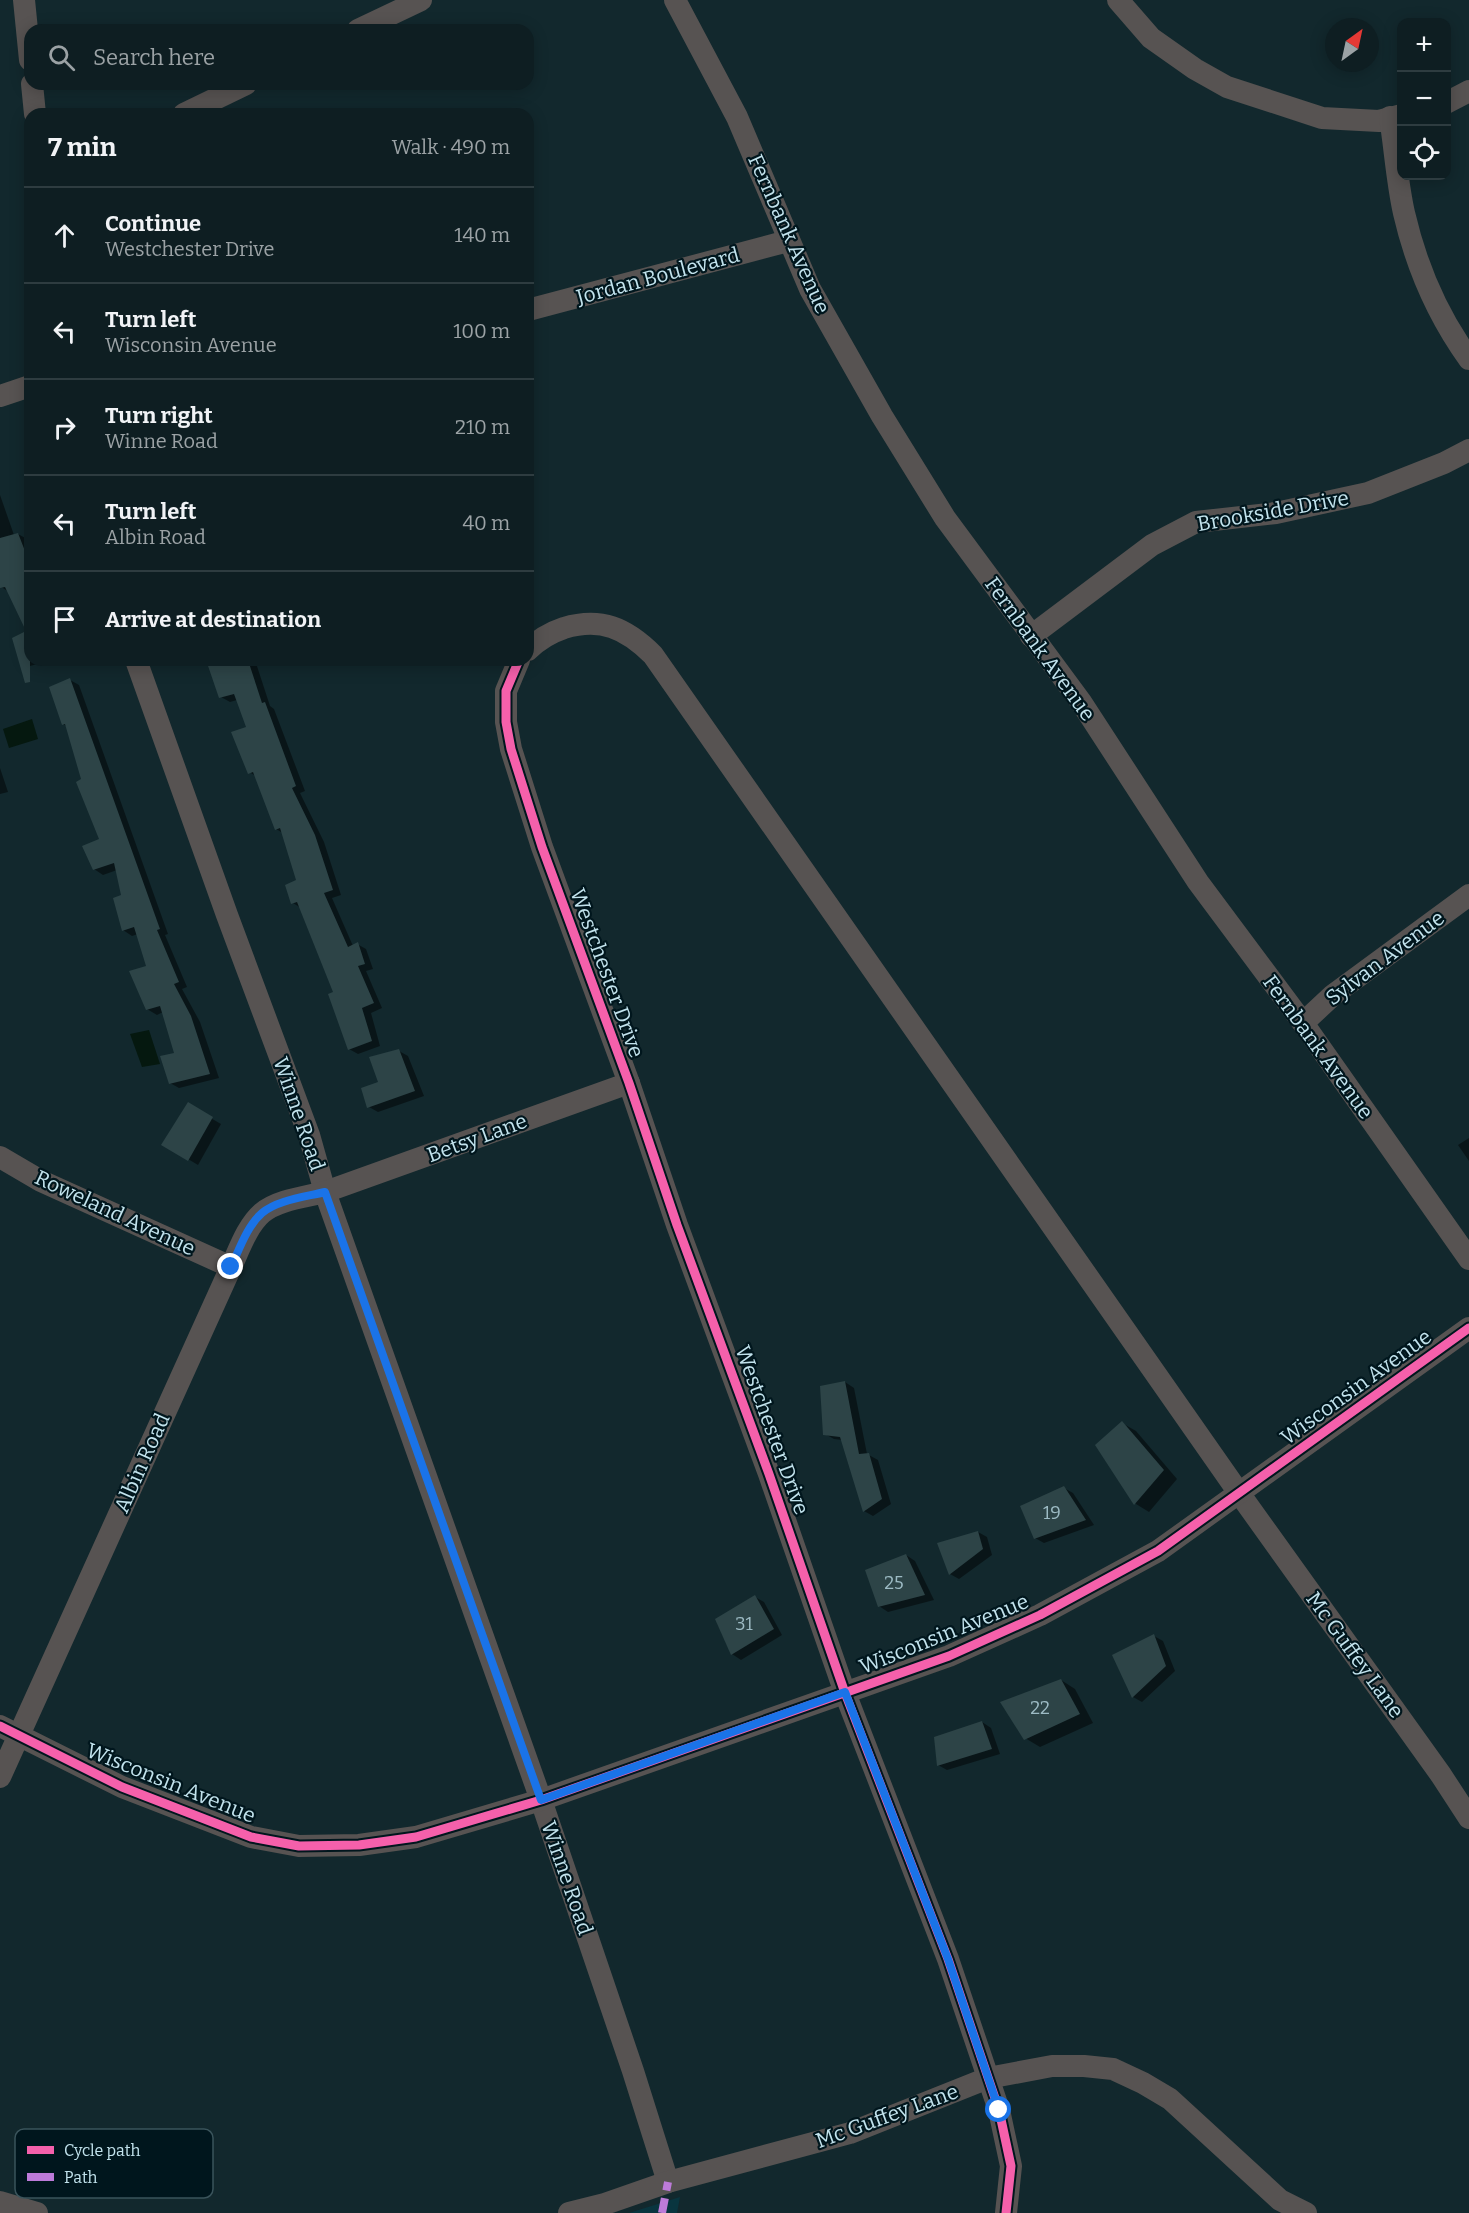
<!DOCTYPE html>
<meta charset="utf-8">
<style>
:root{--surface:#0e1e22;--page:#17272a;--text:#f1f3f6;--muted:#9ba2a5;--line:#2e3c40}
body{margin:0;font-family:Bitter,serif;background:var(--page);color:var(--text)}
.controls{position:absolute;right:18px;top:18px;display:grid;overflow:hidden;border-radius:12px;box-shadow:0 3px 15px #0003}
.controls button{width:54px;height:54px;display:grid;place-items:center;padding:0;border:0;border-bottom:2px solid var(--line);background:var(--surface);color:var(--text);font:30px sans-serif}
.compass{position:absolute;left:1325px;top:18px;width:54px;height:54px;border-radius:50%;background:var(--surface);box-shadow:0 3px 15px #0003;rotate:33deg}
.stop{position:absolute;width:18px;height:18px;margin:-14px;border:4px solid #1a73e8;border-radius:50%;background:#fff}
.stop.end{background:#1a73e8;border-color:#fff;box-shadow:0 2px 6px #0008}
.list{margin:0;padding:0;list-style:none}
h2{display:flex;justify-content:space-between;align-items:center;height:78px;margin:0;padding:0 24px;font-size:26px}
h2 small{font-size:20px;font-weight:400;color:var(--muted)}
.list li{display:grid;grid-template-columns:39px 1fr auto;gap:18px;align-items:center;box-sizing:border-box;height:96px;padding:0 24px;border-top:2px solid var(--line)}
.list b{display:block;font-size:22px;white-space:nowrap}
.list p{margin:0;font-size:20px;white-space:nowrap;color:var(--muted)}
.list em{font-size:20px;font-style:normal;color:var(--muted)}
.icon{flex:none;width:33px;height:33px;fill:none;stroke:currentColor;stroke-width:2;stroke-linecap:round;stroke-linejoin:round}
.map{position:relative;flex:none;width:1469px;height:2213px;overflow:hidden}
.search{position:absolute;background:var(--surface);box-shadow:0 3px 15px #0003;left:24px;top:24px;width:510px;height:66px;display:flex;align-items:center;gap:15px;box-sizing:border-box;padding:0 21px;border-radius:18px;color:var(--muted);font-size:22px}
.panel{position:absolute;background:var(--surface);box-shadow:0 3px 15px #0003;left:24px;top:108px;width:510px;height:558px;border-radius:18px}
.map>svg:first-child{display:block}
.built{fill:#09353f}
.water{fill:#05180f}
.shadow{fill:#0007}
.building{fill:#2d4447}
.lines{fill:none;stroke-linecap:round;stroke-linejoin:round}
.street{stroke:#575352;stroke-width:22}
.quiet{stroke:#bd7bd9;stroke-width:8;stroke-dasharray:15 8;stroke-linecap:butt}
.cycleway-casing{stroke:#00161d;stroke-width:13}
.cycleway{stroke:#f560ab;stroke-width:9}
.route{stroke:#1a73e8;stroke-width:8}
.labels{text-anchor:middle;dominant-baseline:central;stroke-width:4.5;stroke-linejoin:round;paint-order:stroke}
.number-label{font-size:18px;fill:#9dbbc4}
.street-label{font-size:21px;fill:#c2e3ed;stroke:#00161d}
.key{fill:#00161d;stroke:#3a545b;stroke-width:1.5}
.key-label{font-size:16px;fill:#c2e3ed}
</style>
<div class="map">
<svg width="1469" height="2213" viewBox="0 0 1469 2213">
<rect width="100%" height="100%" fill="#12282d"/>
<polygon class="built" points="680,2197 677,2213 629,2213"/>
<g class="water">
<polygon points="32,719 38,739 9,748 3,729"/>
<polygon points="149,1030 160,1064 142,1067 130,1034"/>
</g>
<g class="shadow">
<polygon points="0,495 14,535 18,534 27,539 30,547 30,660 52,660 30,666 28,632 9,592 0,586"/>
<polygon points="207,660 255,660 270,706 274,709 305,791 300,793 324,842 341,895 332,898 353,946 357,944 366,949 373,969 366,971 382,1008 371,1013 380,1046 358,1054 349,1049 335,993 301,908 293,903 298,881 283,833 276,829 256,776 249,772 247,727 237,700 230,702 221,697"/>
<polygon points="70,680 79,685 168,934 165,935 187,987 182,989 200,1022 219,1078 179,1088 170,1083 176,1054 163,1012 157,1015 147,1009 148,967 138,934 132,936 123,930 123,896 117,870 103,875 94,869 101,840 68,727 63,724"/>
<polygon points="0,768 8,792 0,794"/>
<polygon points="399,1051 408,1056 424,1096 378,1112 369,1107 379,1083"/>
<polygon points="188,1105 221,1124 198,1165 163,1144"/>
<polygon points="1469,1138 1469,1161 1458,1145"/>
<polygon points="845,1382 854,1388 867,1454 878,1460 891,1504 873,1516 864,1511 842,1440 834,1439 825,1434"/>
<polygon points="1122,1423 1136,1431 1177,1479 1149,1512 1136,1504 1097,1445"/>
<polygon points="1064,1488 1073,1493 1094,1525 1044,1543 1035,1538"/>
<polygon points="978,1532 987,1537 992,1555 959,1579 950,1574 939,1544"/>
<polygon points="906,1555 915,1561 934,1600 888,1612 879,1606"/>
<polygon points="755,1597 764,1602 782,1635 741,1660 732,1654"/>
<polygon points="1154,1636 1163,1641 1175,1671 1142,1702 1133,1697 1114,1655"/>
<polygon points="1061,1680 1075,1689 1093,1723 1040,1747 1025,1738"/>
<polygon points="982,1722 991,1728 1000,1754 947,1770 938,1765"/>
</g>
<g class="building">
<polygon points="18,533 30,564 30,682 25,683 12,638 26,631 5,587 0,588 0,538"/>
<polygon points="206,660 248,660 262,703 265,702 296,786 292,788 315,835 333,890 324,893 348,947 358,942 365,964 358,966 374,1003 362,1008 372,1041 348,1050 328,994 333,992 297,902 291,904 285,885 296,880 280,828 275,830 253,772 248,774 231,732 246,727 234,694 219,698"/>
<polygon points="70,678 160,929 157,930 179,982 174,984 191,1016 210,1074 169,1084 160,1056 174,1053 160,1006 146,1010 129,971 146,966 134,927 122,931 113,898 121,895 114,863 93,870 82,846 99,839 76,782 81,779 65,724 62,725 49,687"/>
<polygon points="399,1049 415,1091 367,1108 361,1088 378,1082 369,1057"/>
<polygon points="188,1102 213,1117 188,1161 161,1145"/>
<polygon points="845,1381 859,1454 869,1453 882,1499 863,1512 840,1437 823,1435 820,1386"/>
<polygon points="1122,1421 1164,1470 1134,1505 1095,1445"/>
<polygon points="1064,1486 1086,1520 1034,1539 1020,1506"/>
<polygon points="978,1531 983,1549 949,1575 937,1543"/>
<polygon points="906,1554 925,1595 878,1607 865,1570"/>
<polygon points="755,1595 774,1629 731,1655 715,1619"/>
<polygon points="1154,1634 1166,1666 1132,1698 1112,1655"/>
<polygon points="1061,1679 1080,1714 1024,1740 1000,1702"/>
<polygon points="982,1721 992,1749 937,1766 934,1737"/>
</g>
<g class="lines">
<g class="street">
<polyline points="24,0 30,60"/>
<polyline points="675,0 737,117 810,289 882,416 945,518 1081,702 1198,882 1303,1023 1469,1259"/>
<polyline points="1118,0 1151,38 1195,69 1227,87 1322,118 1379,121 1402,115"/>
<polyline points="358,30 421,0"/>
<polyline points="32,84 35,114"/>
<polyline points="1446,103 1469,91"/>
<polyline points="184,114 246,84"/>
<path d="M1390,117c5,32 7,65 14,96 12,52 34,103 65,146"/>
<polyline points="528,310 788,241"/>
<polyline points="0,396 30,386"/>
<polyline points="1031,636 1152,545 1196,522 1276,513 1368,493 1444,463 1469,450"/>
<path d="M528,650c11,-11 21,-17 36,-22 37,-11 62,0 89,27l586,838 202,282 28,43"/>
<polyline points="136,660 227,915 309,1135 325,1192 541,1800 633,2071 668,2182"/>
<polyline points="519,660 506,691 506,722 511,749 542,847 629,1083 677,1225 769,1474 845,1693 948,1959 999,2110 1011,2166 1006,2213"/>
<polyline points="1303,1023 1333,995 1469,895"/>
<polyline points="0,1157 41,1181 231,1267"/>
<polyline points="0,1726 122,1787 251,1837 299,1846 359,1845 416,1837 541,1800 949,1656 1040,1615 1158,1551 1469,1328"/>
<path d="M0,1777l231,-510c8,-17 16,-41 31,-54 15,-13 43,-16 63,-21l304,-109"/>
<polyline points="0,2202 37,2213"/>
<polyline points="569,2213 605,2204 668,2182 850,2133 988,2078 1052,2066 1084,2066 1113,2069 1143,2083 1170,2099 1280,2200 1306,2213"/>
</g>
<polyline class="quiet" points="662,2213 668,2182"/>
<g class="cycleway-casing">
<g id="cycleway">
<polyline points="519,660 506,691 506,722 511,749 542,847 629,1083 677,1225 769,1474 845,1693 948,1959 999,2110 1011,2166 1006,2213"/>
<polyline points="0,1726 122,1787 251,1837 299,1846 359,1845 416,1837 541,1800 949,1656 1040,1615 1158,1551 1469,1328"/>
</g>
</g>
<use href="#cycleway" class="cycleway"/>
</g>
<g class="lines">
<path class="route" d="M231,1267c8,-17 16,-41 31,-54 15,-13 43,-16 63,-21l216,608 304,-108 103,267 51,151"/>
</g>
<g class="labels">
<g class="number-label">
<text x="1052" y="1513">19</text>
<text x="894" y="1583">25</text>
<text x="744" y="1624">31</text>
<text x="1040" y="1708">22</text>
</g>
<g class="street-label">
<text transform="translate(789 234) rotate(66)">Fernbank Avenue</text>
<text transform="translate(658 276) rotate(-15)">Jordan Boulevard</text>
<text transform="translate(1273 511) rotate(-10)">Brookside Drive</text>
<text transform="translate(1040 649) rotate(54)">Fernbank Avenue</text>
<text transform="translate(1385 958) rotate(-37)">Sylvan Avenue</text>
<text transform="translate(607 973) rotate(70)">Westchester Drive</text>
<text transform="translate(1318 1047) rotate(54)">Fernbank Avenue</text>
<text transform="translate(299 1114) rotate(71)">Winne Road</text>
<text transform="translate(477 1138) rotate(-20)">Betsy Lane</text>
<text transform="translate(115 1213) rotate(25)">Roweland Avenue</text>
<text transform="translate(1356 1387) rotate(-36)">Wisconsin Avenue</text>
<text transform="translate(772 1430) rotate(70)">Westchester Drive</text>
<text transform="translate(142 1463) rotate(-66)">Albin Road</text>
<text transform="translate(944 1634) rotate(-22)">Wisconsin Avenue</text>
<text transform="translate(1355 1655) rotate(54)">Mc Guffey Lane</text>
<text transform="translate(171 1783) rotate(22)">Wisconsin Avenue</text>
<text transform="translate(567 1878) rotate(71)">Winne Road</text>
<text transform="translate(887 2116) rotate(-20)">Mc Guffey Lane</text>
</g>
</g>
<rect x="15" y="2129" width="198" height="69" rx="9" class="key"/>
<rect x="27" y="2146" width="27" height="8" fill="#f560ab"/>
<rect x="27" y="2173" width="27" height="8" fill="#bd7bd9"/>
<g class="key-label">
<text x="64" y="2156">Cycle path</text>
<text x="64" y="2183">Path</text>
</g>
</svg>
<div class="controls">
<button>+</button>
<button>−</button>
<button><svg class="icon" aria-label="locate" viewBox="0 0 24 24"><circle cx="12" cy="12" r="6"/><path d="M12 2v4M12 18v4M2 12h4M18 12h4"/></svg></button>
</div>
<svg class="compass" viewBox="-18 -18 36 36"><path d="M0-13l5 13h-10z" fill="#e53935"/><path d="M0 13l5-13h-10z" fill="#9ba2a5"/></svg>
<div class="stop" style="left:999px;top:2110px"></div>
<div class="stop end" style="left:231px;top:1267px"></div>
<div class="search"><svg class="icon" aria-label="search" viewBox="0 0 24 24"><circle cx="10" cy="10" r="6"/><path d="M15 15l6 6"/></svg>Search here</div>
<section class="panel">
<h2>7 min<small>Walk · 490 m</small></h2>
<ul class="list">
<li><svg class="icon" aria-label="ahead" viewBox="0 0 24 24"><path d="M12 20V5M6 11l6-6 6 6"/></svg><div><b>Continue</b><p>Westchester Drive</p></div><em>140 m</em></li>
<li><svg class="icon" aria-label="left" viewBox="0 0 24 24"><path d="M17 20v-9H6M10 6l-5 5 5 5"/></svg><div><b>Turn left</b><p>Wisconsin Avenue</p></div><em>100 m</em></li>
<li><svg class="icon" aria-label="right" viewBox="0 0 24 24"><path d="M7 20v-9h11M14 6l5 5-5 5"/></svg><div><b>Turn right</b><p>Winne Road</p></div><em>210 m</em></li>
<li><svg class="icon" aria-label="left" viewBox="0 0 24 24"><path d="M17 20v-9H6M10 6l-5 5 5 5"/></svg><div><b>Turn left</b><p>Albin Road</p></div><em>40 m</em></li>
<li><svg class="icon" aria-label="arrive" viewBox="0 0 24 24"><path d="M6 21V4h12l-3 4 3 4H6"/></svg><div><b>Arrive at destination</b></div></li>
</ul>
</section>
</div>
